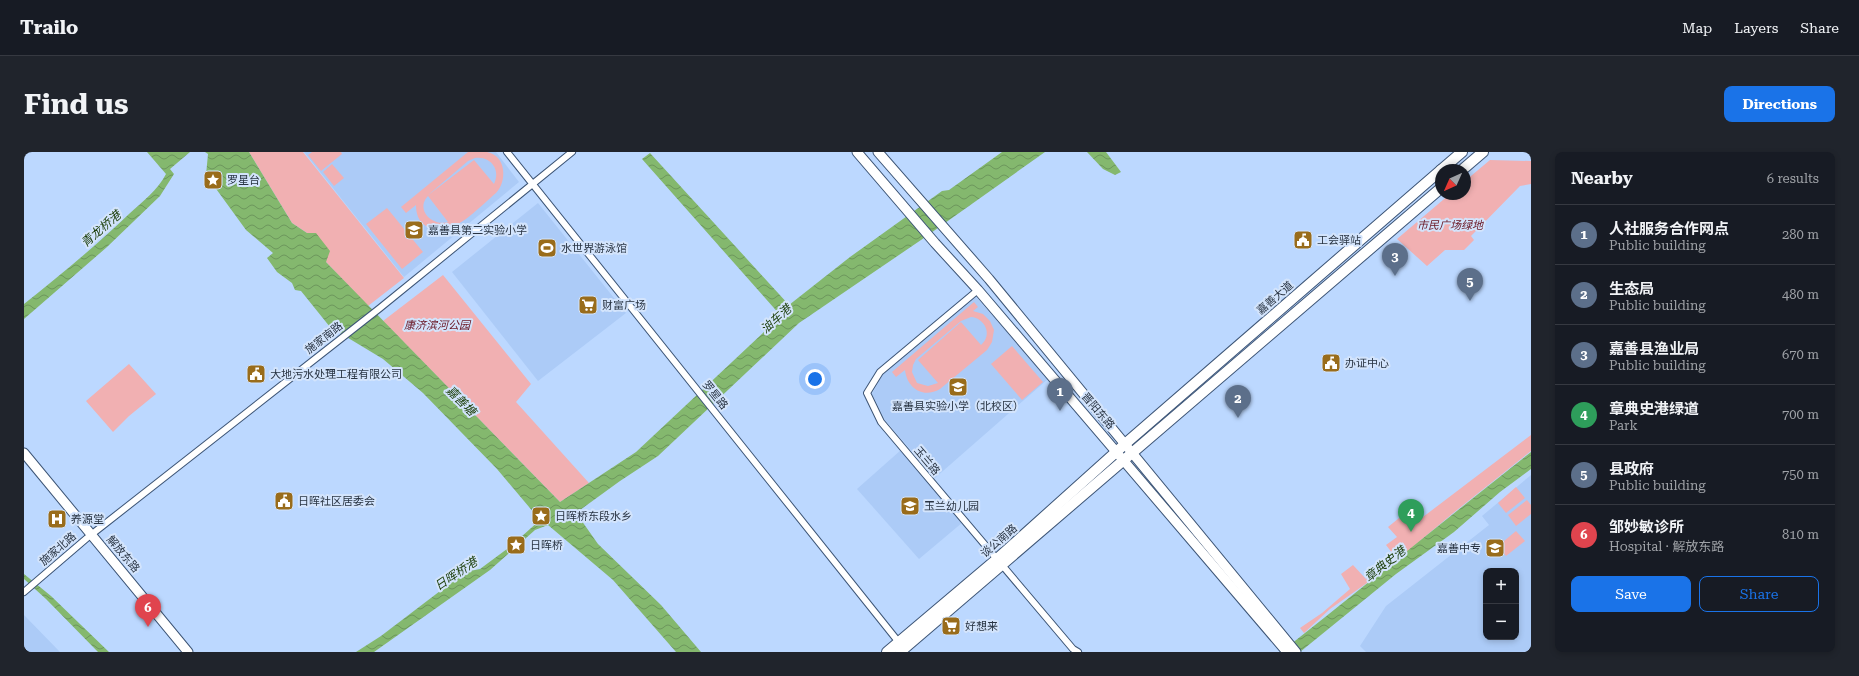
<!DOCTYPE html>
<meta charset="utf-8">
<style>
:root{--surface:#171b24;--page:#20242c;--text:#f1f3f6;--muted:#9ea1a6;--line:#363941;--accent:#1a73e8}
body{margin:0;font-family:"Roboto Serif","Noto Sans SC",serif;background:var(--page);color:var(--text)}
.controls{position:absolute;right:12px;bottom:12px;display:grid;overflow:hidden;border-radius:8px;box-shadow:0 2px 6px #0003}
.controls button{width:36px;height:36px;display:grid;place-items:center;padding:0;border:0;border-bottom:1px solid var(--line);background:var(--surface);color:var(--text);font:20px sans-serif}
.compass{position:absolute;left:1411px;top:12px;width:36px;height:36px;border-radius:50%;background:var(--surface);box-shadow:0 2px 6px #0003;rotate:225deg}
.you{position:absolute;left:791px;top:227px;width:14px;height:14px;margin:-10px;border:3px solid #fff;border-radius:50%;background:#1a73e8;box-shadow:0 0 0 6px #1a73e833}
.badge{display:grid;place-items:center;width:26px;height:26px;border-radius:50%;background:var(--accent);color:#fff;font-size:13px;font-weight:700}
.pin{position:absolute;translate:-50% -33px;filter:drop-shadow(0 1px 2px #0008)}
.pin::after{content:'';position:absolute;top:21px;width:14px;height:12px;background:inherit;clip-path:polygon(0 0,100% 0,50% 100%)}
.list{margin:0;padding:0;list-style:none}
h2{display:flex;justify-content:space-between;align-items:center;height:52px;margin:0;padding:0 16px;font-size:17px}
h2 small{font-size:13px;font-weight:400;color:var(--muted)}
.list li{display:grid;grid-template-columns:26px 1fr auto;gap:12px;align-items:center;box-sizing:border-box;height:60px;padding:0 16px;border-top:1px solid var(--line)}
.list b{display:block;font-size:15px;white-space:nowrap}
.list p{margin:0;font-size:13px;white-space:nowrap;color:var(--muted)}
.list em{font-size:13px;font-style:normal;color:var(--muted)}
.actions{display:flex;gap:8px;padding:12px 16px}
.actions a{flex:1;padding:9px 0;border:1px solid var(--accent);border-radius:8px;text-align:center;font-size:14px;color:var(--accent)}
.actions .main{background:var(--accent);color:#fff}
.map{position:relative;flex:none;width:1507px;height:500px;overflow:hidden;border-radius:8px}
header{display:flex;align-items:center;gap:24px;box-sizing:border-box;height:56px;padding:0 20px;background:var(--surface);border-bottom:1px solid var(--line)}
header strong{font-size:19px}
nav{display:flex;gap:22px;margin-inline-start:auto;font-size:14px}
.intro{display:flex;align-items:center;justify-content:space-between;box-sizing:border-box;height:96px;padding:0 24px}
h1{margin:0;font-size:28px}
.button{padding:10px 18px;border-radius:8px;background:var(--accent);color:#fff;font-size:14px;font-weight:700}
main{display:flex;gap:24px;padding:0 24px}
aside{flex:1;background:var(--surface);border-radius:8px;box-shadow:0 2px 6px #0003}
.map>svg:first-child{display:block}
.built{fill:#accbf7;fill-rule:evenodd}
.green{fill:#f1b0b2;fill-rule:evenodd}
.water{fill:url(#water-waves)}
.lines{fill:none;stroke-linecap:round;stroke-linejoin:round}
.street-casing{stroke:#3d5576;stroke-width:8}
.secondary-casing{stroke:#3d5576;stroke-width:11}
.primary-casing{stroke:#3d5576;stroke-width:12}
.street{stroke:#fff;stroke-width:6}
.secondary{stroke:#fff;stroke-width:9}
.primary{stroke:#fff;stroke-width:10}
.labels{text-anchor:middle;dominant-baseline:central;stroke-width:4;stroke-linejoin:round;paint-order:stroke}
.poi-label{font-size:11px;fill:#293443;stroke:#d3e4fc;text-anchor:start}
.park-label{font-size:11px;font-style:italic;fill:#691523;stroke:#d3e4fc}
.street-label{font-size:11px;fill:#293443;stroke:#d3e4fc}
.water-label{font-size:12px;font-style:italic;fill:#20420f;stroke:#d3e4fc}
</style>
<header>
<strong>Trailo</strong>
<nav><a>Map</a><a>Layers</a><a>Share</a></nav>
</header>
<div class="intro"><h1>Find us</h1><a class="button">Directions</a></div>
<main>
<div class="map">
<svg width="1507" height="500" viewBox="0 0 1507 500">
<defs>
<pattern id="water-waves" width="16" height="10" patternUnits="userSpaceOnUse"><rect width="16" height="10" fill="#84b86e"/><path d="M0 5q4-4 8 0t8 0" fill="none" stroke="#6c965c"/></pattern>
</defs>
<rect width="100%" height="100%" fill="#bcd8ff"/>
<g class="built">
<polygon points="280,0 472,0 495,30 380,125"/>
<polygon points="514,51 602,161 514,229 428,120"/>
<polygon points="952,145 1024,227 911,326 861,268 848,242 859,222"/>
<polygon points="877,298 939,370 895,407 833,337"/>
<path d="M1507,323v177h-165l-6,-6 26,-40 103,-81 -7,-9zM1462,419h30v66h-30z"/>
<polygon points="0,463 36,500 0,500"/>
</g>
<g class="green">
<polygon points="225,0 279,0 380,126 344,154 302,110 283,81 268,71"/>
<polygon points="288,0 317,0 318,2 297,19 284,3"/>
<path d="M444,0c6,0 14,0 19,0 20,4 20,30 9,41 -17,14 -48,50 -70,33 -8,-5 -10,-13 -10,-21l-10,8 -5,-6zM451,6c16,-2 26,12 19,26l-20,-24 -47,36 41,-35zM404,44l20,26c-16,5 -33,-13 -20,-26z"/>
<polygon points="1466,8 1507,9 1507,32 1496,34 1447,84 1450,88 1440,98 1421,98 1403,114 1373,87 1426,42 1441,42 1441,29"/>
<polygon points="308,12 320,26 310,34 299,20"/>
<polygon points="363,56 399,100 378,117 342,72"/>
<polygon points="419,123 507,232 492,250 565,331 536,350 359,169"/>
<path d="M950,150l4,5 -5,4 10,3 7,7 4,9 -2,12 -5,8 -47,39c-17,10 -33,-1 -35,-19l-9,7 -4,-5zM947,165c14,1 22,18 10,28l-20,-23 -43,38 20,23 -10,3 -11,-3 -5,-11 1,-7 3,-6 45,-38z"/>
<polygon points="988,194 1019,230 998,248 967,212"/>
<polygon points="105,212 132,242 105,264 89,280 62,249"/>
<polygon points="1507,283 1507,299 1428,362 1360,419 1306,457 1280,481 1276,476 1298,461 1326,437 1317,422 1329,413 1342,427 1355,417 1369,402 1362,393 1373,385 1364,375 1385,358 1395,368"/>
<polygon points="1492,335 1501,346 1482,361 1474,351"/>
<polygon points="1503,348 1507,353 1507,362 1492,374 1484,363"/>
<polygon points="1492,379 1501,389 1482,404 1474,394"/>
</g>
<g class="water">
<path d="M123,0h43l-20,17 4,5 -14,22 -53,51 -83,72v-15c36,-29 72,-58 105,-90 13,-12 29,-24 37,-40z"/>
<polygon points="181,0 225,0 268,71 283,81 292,81 306,99 302,110 536,350 612,300 757,164 618,7 626,1 765,153 826,105 918,39 925,38 978,0 1021,0 897,88 775,171 634,304 596,329 556,358 555,365 574,392 637,453 677,500 652,500 589,428 524,373 511,378 466,418 350,500 332,500 357,484 441,420 456,417 487,394 516,368 473,317 399,241 359,207 306,175 277,139 271,138 268,131 253,120 243,106 249,101 222,78 182,23 184,2"/>
<polygon points="1063,0 1082,0 1097,20 1091,23 1079,17"/>
<path d="M1507,300v17l-31,23 -46,40 -58,42 -96,78h-19c84,-66 166,-134 250,-200z"/>
<polygon points="0,422 27,444 85,500 74,500 22,447 0,427"/>
</g>
<g class="lines">
<g class="street-casing">
<g id="street">
<polyline points="483,0 877,493"/>
<polyline points="954,138 856,220 843,241 857,270 1049,497 1054,500"/>
<polyline points="0,440 63,386 356,156 548,0"/>
</g>
</g>
<g class="secondary-casing">
<g id="secondary">
<polyline points="833,0 911,91 954,138 1263,500"/>
<polyline points="854,0 965,127 1272,500"/>
<polyline points="0,301 164,500"/>
</g>
</g>
<g class="primary-casing">
<g id="primary">
<polyline points="1417,18 1438,0"/>
<polyline points="1438,18 1459,0"/>
<polyline points="863,500 973,407 1101,292 1417,18"/>
<polyline points="876,500 1417,36"/>
</g>
</g>
<use href="#street" class="street"/>
<use href="#secondary" class="secondary"/>
<use href="#primary" class="primary"/>
</g>
<defs>
<g id="sight-square" transform="scale(1)"><rect x="-9" y="-9" width="18" height="18" rx="4" fill="#996c1b" stroke="#d3e4fc"/><path d="M0-6L1.8-2.2L6-1.7L2.9 1.2L3.7 5.4L0 3.3L-3.7 5.4L-2.9 1.2L-6-1.7L-1.8-2.2Z" fill="#fff"/></g>
<g id="school-square" transform="scale(1)"><rect x="-9" y="-9" width="18" height="18" rx="4" fill="#996c1b" stroke="#d3e4fc"/><path d="M0-5L7-2L0 1L-7-2ZM-4 1L0 2.5L4 1V4Q0 6-4 4Z" fill="#fff"/></g>
<g id="civic-square" transform="scale(1)"><rect x="-9" y="-9" width="18" height="18" rx="4" fill="#996c1b" stroke="#d3e4fc"/><path d="M-.6-6.5H3V-4.5H.6V-3L4-1V1h2V6H-6V1h2V-1L-.6-3ZM-1.2 2.5V6h2.4V2.5Z" fill="#fff"/></g>
<g id="stadium-square" transform="scale(1)"><rect x="-9" y="-9" width="18" height="18" rx="4" fill="#996c1b" stroke="#d3e4fc"/><path d="M0-5a6.5 5 0 1 0 0 10a6.5 5 0 1 0 0-10ZM-3.5-1.8h7v3.6h-7Z" fill="#fff"/></g>
<g id="supermarket-square" transform="scale(1)"><rect x="-9" y="-9" width="18" height="18" rx="4" fill="#996c1b" stroke="#d3e4fc"/><path d="M-6-5.5h2.5l.6 2H6L4.5 2H-2.5L-4.4-4H-6ZM-1.5 3.2a1.3 1.3 0 1 0 .1 0ZM3 3.2a1.3 1.3 0 1 0 .1 0Z" fill="#fff"/></g>
<g id="hospital-square" transform="scale(1)"><rect x="-9" y="-9" width="18" height="18" rx="4" fill="#996c1b" stroke="#d3e4fc"/><path d="M-5-5h3v3.5h4V-5h3V5h-3V1.5h-4V5h-3Z" fill="#fff"/></g>
</defs>
<g fill-rule="evenodd">
<use href="#sight-square" x="189" y="28"/>
<use href="#school-square" x="390" y="78"/>
<use href="#civic-square" x="1279" y="88"/>
<use href="#stadium-square" x="523" y="96"/>
<use href="#supermarket-square" x="564" y="153"/>
<use href="#civic-square" x="1307" y="211"/>
<use href="#civic-square" x="232" y="222"/>
<use href="#school-square" x="934" y="235"/>
<use href="#civic-square" x="260" y="349"/>
<use href="#school-square" x="886" y="354"/>
<use href="#sight-square" x="517" y="364"/>
<use href="#hospital-square" x="33" y="367"/>
<use href="#sight-square" x="492" y="393"/>
<use href="#school-square" x="1471" y="396"/>
<use href="#supermarket-square" x="927" y="474"/>
</g>
<g class="labels">
<g class="poi-label">
<text x="203" y="28">罗星台</text>
<text x="404" y="78">嘉善县第二实验小学</text>
<text x="1293" y="88">工会驿站</text>
<text x="537" y="96">水世界游泳馆</text>
<text x="578" y="153">财富广场</text>
<text x="1321" y="211">办证中心</text>
<text x="246" y="222">大地污水处理工程有限公司</text>
<text x="934" y="254" text-anchor="middle">嘉善县实验小学（北校区）</text>
<text x="274" y="349">日晖社区居委会</text>
<text x="900" y="354">玉兰幼儿园</text>
<text x="531" y="364">日晖桥东段水乡</text>
<text x="47" y="367">养源堂</text>
<text x="506" y="393">日晖桥</text>
<text x="1457" y="396" text-anchor="end">嘉善中专</text>
<text x="941" y="474">好想来</text>
</g>
<g class="park-label">
<text x="1426" y="73">市民广场绿地</text>
<text x="413" y="173">康济滨河公园</text>
</g>
<g class="street-label">
<text transform="translate(1251 146) rotate(-41)">嘉善大道</text>
<text transform="translate(300 186) rotate(-38)">施家南路</text>
<text transform="translate(691 243) rotate(51)">罗星路</text>
<text transform="translate(1074 259) rotate(49)">晋阳东路</text>
<text transform="translate(903 309) rotate(50)">玉兰路</text>
<text transform="translate(975 389) rotate(-41)">谈公南路</text>
<text transform="translate(34 397) rotate(-41)">施家北路</text>
<text transform="translate(99 402) rotate(50)">解放东路</text>
</g>
<g class="water-label">
<text transform="translate(77 77) rotate(-41)">青龙桥港</text>
<text transform="translate(752 167) rotate(-42)">油车港</text>
<text transform="translate(437 249) rotate(45)">嘉善塘</text>
<text transform="translate(1361 412) rotate(-38)">章典史港</text>
<text transform="translate(432 422) rotate(-34)">日晖桥港</text>
</g>
</g>
</svg>
<div class="controls">
<button>+</button>
<button>−</button>
</div>
<svg class="compass" viewBox="-18 -18 36 36"><path d="M0-13l5 13h-10z" fill="#e53935"/><path d="M0 13l5-13h-10z" fill="#9ea1a6"/></svg>
<div class="you"></div>
<div class="pin badge" style="left:1036px;top:259px;background:#5c6f8a">1</div>
<div class="pin badge" style="left:1214px;top:266px;background:#5c6f8a">2</div>
<div class="pin badge" style="left:1371px;top:124px;background:#5c6f8a">3</div>
<div class="pin badge" style="left:1387px;top:380px;background:#2e9e5b">4</div>
<div class="pin badge" style="left:1446px;top:149px;background:#5c6f8a">5</div>
<div class="pin badge" style="left:124px;top:475px;background:#e0444e">6</div>
</div>
<aside>
<h2>Nearby<small>6 results</small></h2>
<ul class="list">
<li><span class="badge" style="background:#5c6f8a">1</span><div><b>人社服务合作网点</b><p>Public building</p></div><em>280 m</em></li>
<li><span class="badge" style="background:#5c6f8a">2</span><div><b>生态局</b><p>Public building</p></div><em>480 m</em></li>
<li><span class="badge" style="background:#5c6f8a">3</span><div><b>嘉善县渔业局</b><p>Public building</p></div><em>670 m</em></li>
<li><span class="badge" style="background:#2e9e5b">4</span><div><b>章典史港绿道</b><p>Park</p></div><em>700 m</em></li>
<li><span class="badge" style="background:#5c6f8a">5</span><div><b>县政府</b><p>Public building</p></div><em>750 m</em></li>
<li><span class="badge" style="background:#e0444e">6</span><div><b>邹妙敏诊所</b><p>Hospital · 解放东路</p></div><em>810 m</em></li>
</ul>
<div class="actions"><a class="main">Save</a><a>Share</a></div>
</aside>
</main>
